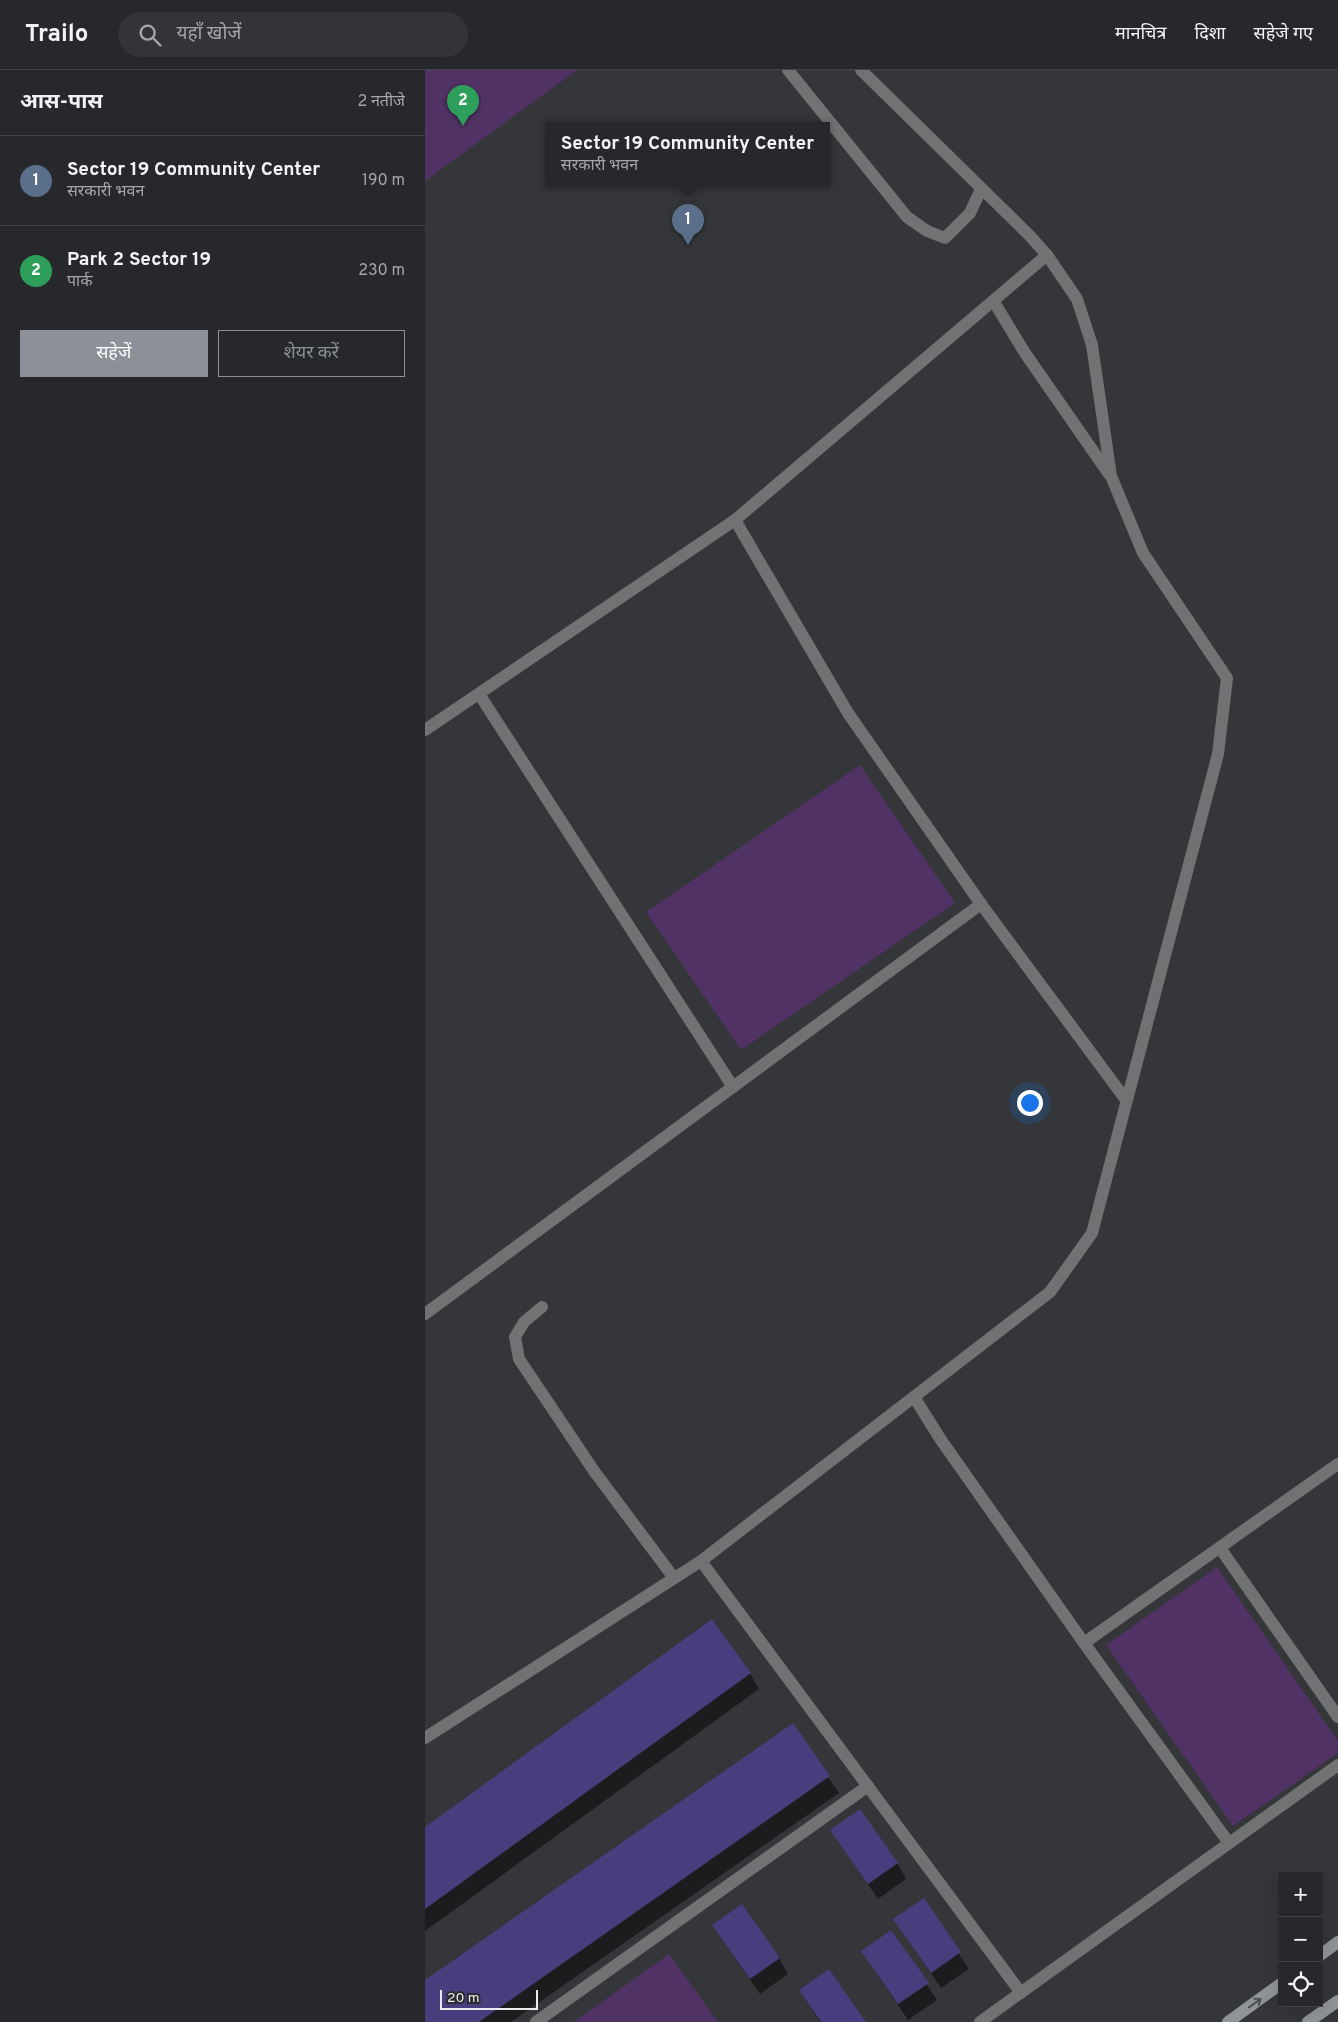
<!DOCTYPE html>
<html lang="hi">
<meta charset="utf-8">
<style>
:root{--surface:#27282b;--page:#333437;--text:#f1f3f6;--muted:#a4a6a9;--line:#434447;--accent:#8c9099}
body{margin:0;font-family:Overpass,"Noto Sans Devanagari",sans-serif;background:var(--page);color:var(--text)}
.controls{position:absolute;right:15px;bottom:15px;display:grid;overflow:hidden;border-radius:0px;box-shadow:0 5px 20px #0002}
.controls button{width:45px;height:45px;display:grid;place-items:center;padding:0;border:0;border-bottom:1px solid var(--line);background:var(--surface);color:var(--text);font:25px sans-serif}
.scale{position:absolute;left:15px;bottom:12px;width:98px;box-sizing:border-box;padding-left:5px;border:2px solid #e9eaec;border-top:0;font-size:14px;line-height:18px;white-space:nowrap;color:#e9eaec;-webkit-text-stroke:4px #2a2c2f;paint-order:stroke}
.you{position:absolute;left:604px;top:1032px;width:18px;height:18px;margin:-12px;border:4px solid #fff;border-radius:50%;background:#1a73e8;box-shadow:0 0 0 8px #1a73e833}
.badge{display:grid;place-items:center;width:32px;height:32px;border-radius:50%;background:var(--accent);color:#fff;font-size:16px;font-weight:700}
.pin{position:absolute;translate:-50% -41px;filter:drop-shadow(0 1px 2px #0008)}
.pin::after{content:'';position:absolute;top:26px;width:18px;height:15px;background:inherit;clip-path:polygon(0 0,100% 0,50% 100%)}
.popup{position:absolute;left:120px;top:52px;width:285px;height:65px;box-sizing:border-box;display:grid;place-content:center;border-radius:0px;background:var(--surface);filter:drop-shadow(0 1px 4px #0005);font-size:16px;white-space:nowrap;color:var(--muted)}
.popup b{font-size:19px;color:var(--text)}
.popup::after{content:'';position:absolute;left:50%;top:100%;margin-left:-10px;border:10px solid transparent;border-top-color:var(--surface)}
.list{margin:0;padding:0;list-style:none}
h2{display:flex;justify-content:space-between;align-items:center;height:65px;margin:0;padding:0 20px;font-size:21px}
h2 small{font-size:16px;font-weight:400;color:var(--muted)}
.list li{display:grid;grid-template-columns:32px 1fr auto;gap:15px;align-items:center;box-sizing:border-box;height:90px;padding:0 20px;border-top:1px solid var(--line)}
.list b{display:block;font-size:19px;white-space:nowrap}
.list p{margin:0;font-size:16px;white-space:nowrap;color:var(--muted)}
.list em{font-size:16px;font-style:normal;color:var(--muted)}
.actions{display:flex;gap:10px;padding:15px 20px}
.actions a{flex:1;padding:11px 0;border:1px solid var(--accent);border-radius:0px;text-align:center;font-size:18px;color:var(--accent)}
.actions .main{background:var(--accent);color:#fff}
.icon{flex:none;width:28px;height:28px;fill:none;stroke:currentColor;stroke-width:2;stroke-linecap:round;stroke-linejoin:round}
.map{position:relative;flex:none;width:913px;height:1952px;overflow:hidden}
header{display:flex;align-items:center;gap:30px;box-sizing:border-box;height:70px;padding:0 25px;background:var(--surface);border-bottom:1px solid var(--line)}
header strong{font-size:24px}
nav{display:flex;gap:28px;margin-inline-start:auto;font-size:18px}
.search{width:350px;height:45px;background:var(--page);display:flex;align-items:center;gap:12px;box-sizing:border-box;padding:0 18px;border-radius:28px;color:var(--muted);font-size:19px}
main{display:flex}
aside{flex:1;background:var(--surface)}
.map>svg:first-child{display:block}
.green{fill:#513265}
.shadow{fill:#0007}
.building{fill:#473e7d}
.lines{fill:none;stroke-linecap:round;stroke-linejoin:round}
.service{stroke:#717274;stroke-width:12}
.minor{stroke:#717274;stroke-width:12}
.secondary{stroke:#919496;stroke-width:12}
.oneway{stroke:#4e5053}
</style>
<header>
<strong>Trailo</strong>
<div class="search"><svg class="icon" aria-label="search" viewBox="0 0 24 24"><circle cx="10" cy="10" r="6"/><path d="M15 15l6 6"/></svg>यहाँ खोजें</div>
<nav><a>मानचित्र</a><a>दिशा</a><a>सहेजे गए</a></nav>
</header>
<main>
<aside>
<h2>आस-पास<small>2 नतीजे</small></h2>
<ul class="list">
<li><span class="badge" style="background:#5c6f8a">1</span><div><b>Sector 19 Community Center</b><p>सरकारी भवन</p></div><em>190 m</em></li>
<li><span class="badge" style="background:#2e9e5b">2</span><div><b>Park 2 Sector 19</b><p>पार्क</p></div><em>230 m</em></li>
</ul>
<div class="actions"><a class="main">सहेजें</a><a>शेयर करें</a></div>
</aside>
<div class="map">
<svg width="913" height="1952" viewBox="0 0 913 1952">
<rect width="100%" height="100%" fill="#343639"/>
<g class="green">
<polygon points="0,0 152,0 0,111"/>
<polygon points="435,695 530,833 316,980 221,842"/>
<polygon points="792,1497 913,1671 913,1683 808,1756 681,1575"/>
<polygon points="244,1884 293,1952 149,1952"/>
</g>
<g class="shadow">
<polygon points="325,1603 334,1619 0,1861 0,1759"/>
<polygon points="367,1654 414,1723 86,1952 0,1952 0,1911"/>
<polygon points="407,1761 472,1793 481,1809 453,1829"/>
<polygon points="498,1830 544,1899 516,1918 470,1850"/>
<polygon points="288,1856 354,1888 363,1904 335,1924"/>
<polygon points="466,1861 512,1930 483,1950 437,1881"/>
<polygon points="375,1921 440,1952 395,1952"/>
</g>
<g class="building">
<polygon points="287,1549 326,1603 0,1839 0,1757"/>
<polygon points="368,1653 405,1706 54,1952 0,1952 0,1910"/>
<polygon points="435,1739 473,1793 443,1814 405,1760"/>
<polygon points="499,1828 536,1882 506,1903 468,1849"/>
<polygon points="317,1834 355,1888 325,1909 287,1855"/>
<polygon points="466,1860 504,1913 473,1934 436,1881"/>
<polygon points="404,1899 441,1952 396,1952 374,1920"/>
</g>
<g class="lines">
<g class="service">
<polyline points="363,0 482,147 502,161 520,168 545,143 556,119"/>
<polyline points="117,1237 99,1252 90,1267 94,1289 169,1401 249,1508"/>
</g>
<g class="minor">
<polyline points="569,232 600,283 684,404"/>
<polyline points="310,450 423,643 556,834 701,1030"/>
<polyline points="54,624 308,1017"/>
<polyline points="0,660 310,450 622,185"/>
<polyline points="0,1244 556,834"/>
<polyline points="489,1327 516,1370 659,1573 804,1773"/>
<polyline points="795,1478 913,1647"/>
<polyline points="276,1491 596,1923"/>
<polyline points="659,1573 913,1394"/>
<polyline points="0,1668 276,1491 625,1222 667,1163 793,684 802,608 718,483 686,406 667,275 652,229 622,185 605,166 436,0"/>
<polyline points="111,1952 443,1716"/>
<polyline points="555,1952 913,1695"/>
</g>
<g class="secondary">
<polyline points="894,1886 913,1872"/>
<polyline points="803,1952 857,1913"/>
<polyline points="883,1952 913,1931"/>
</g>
</g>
<defs><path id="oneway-shaft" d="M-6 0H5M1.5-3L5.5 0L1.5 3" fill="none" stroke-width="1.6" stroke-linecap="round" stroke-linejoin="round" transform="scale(1.25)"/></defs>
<use class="oneway" href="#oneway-shaft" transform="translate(830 1933) rotate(-36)"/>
</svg>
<div class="controls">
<button>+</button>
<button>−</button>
<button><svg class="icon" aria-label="locate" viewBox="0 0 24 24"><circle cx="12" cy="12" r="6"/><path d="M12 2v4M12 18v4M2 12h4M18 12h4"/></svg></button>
</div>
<div class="scale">20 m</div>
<div class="you"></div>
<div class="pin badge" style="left:263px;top:175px;background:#5c6f8a">1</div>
<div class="popup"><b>Sector 19 Community Center</b>सरकारी भवन</div>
<div class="pin badge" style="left:38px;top:56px;background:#2e9e5b">2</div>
</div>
</main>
